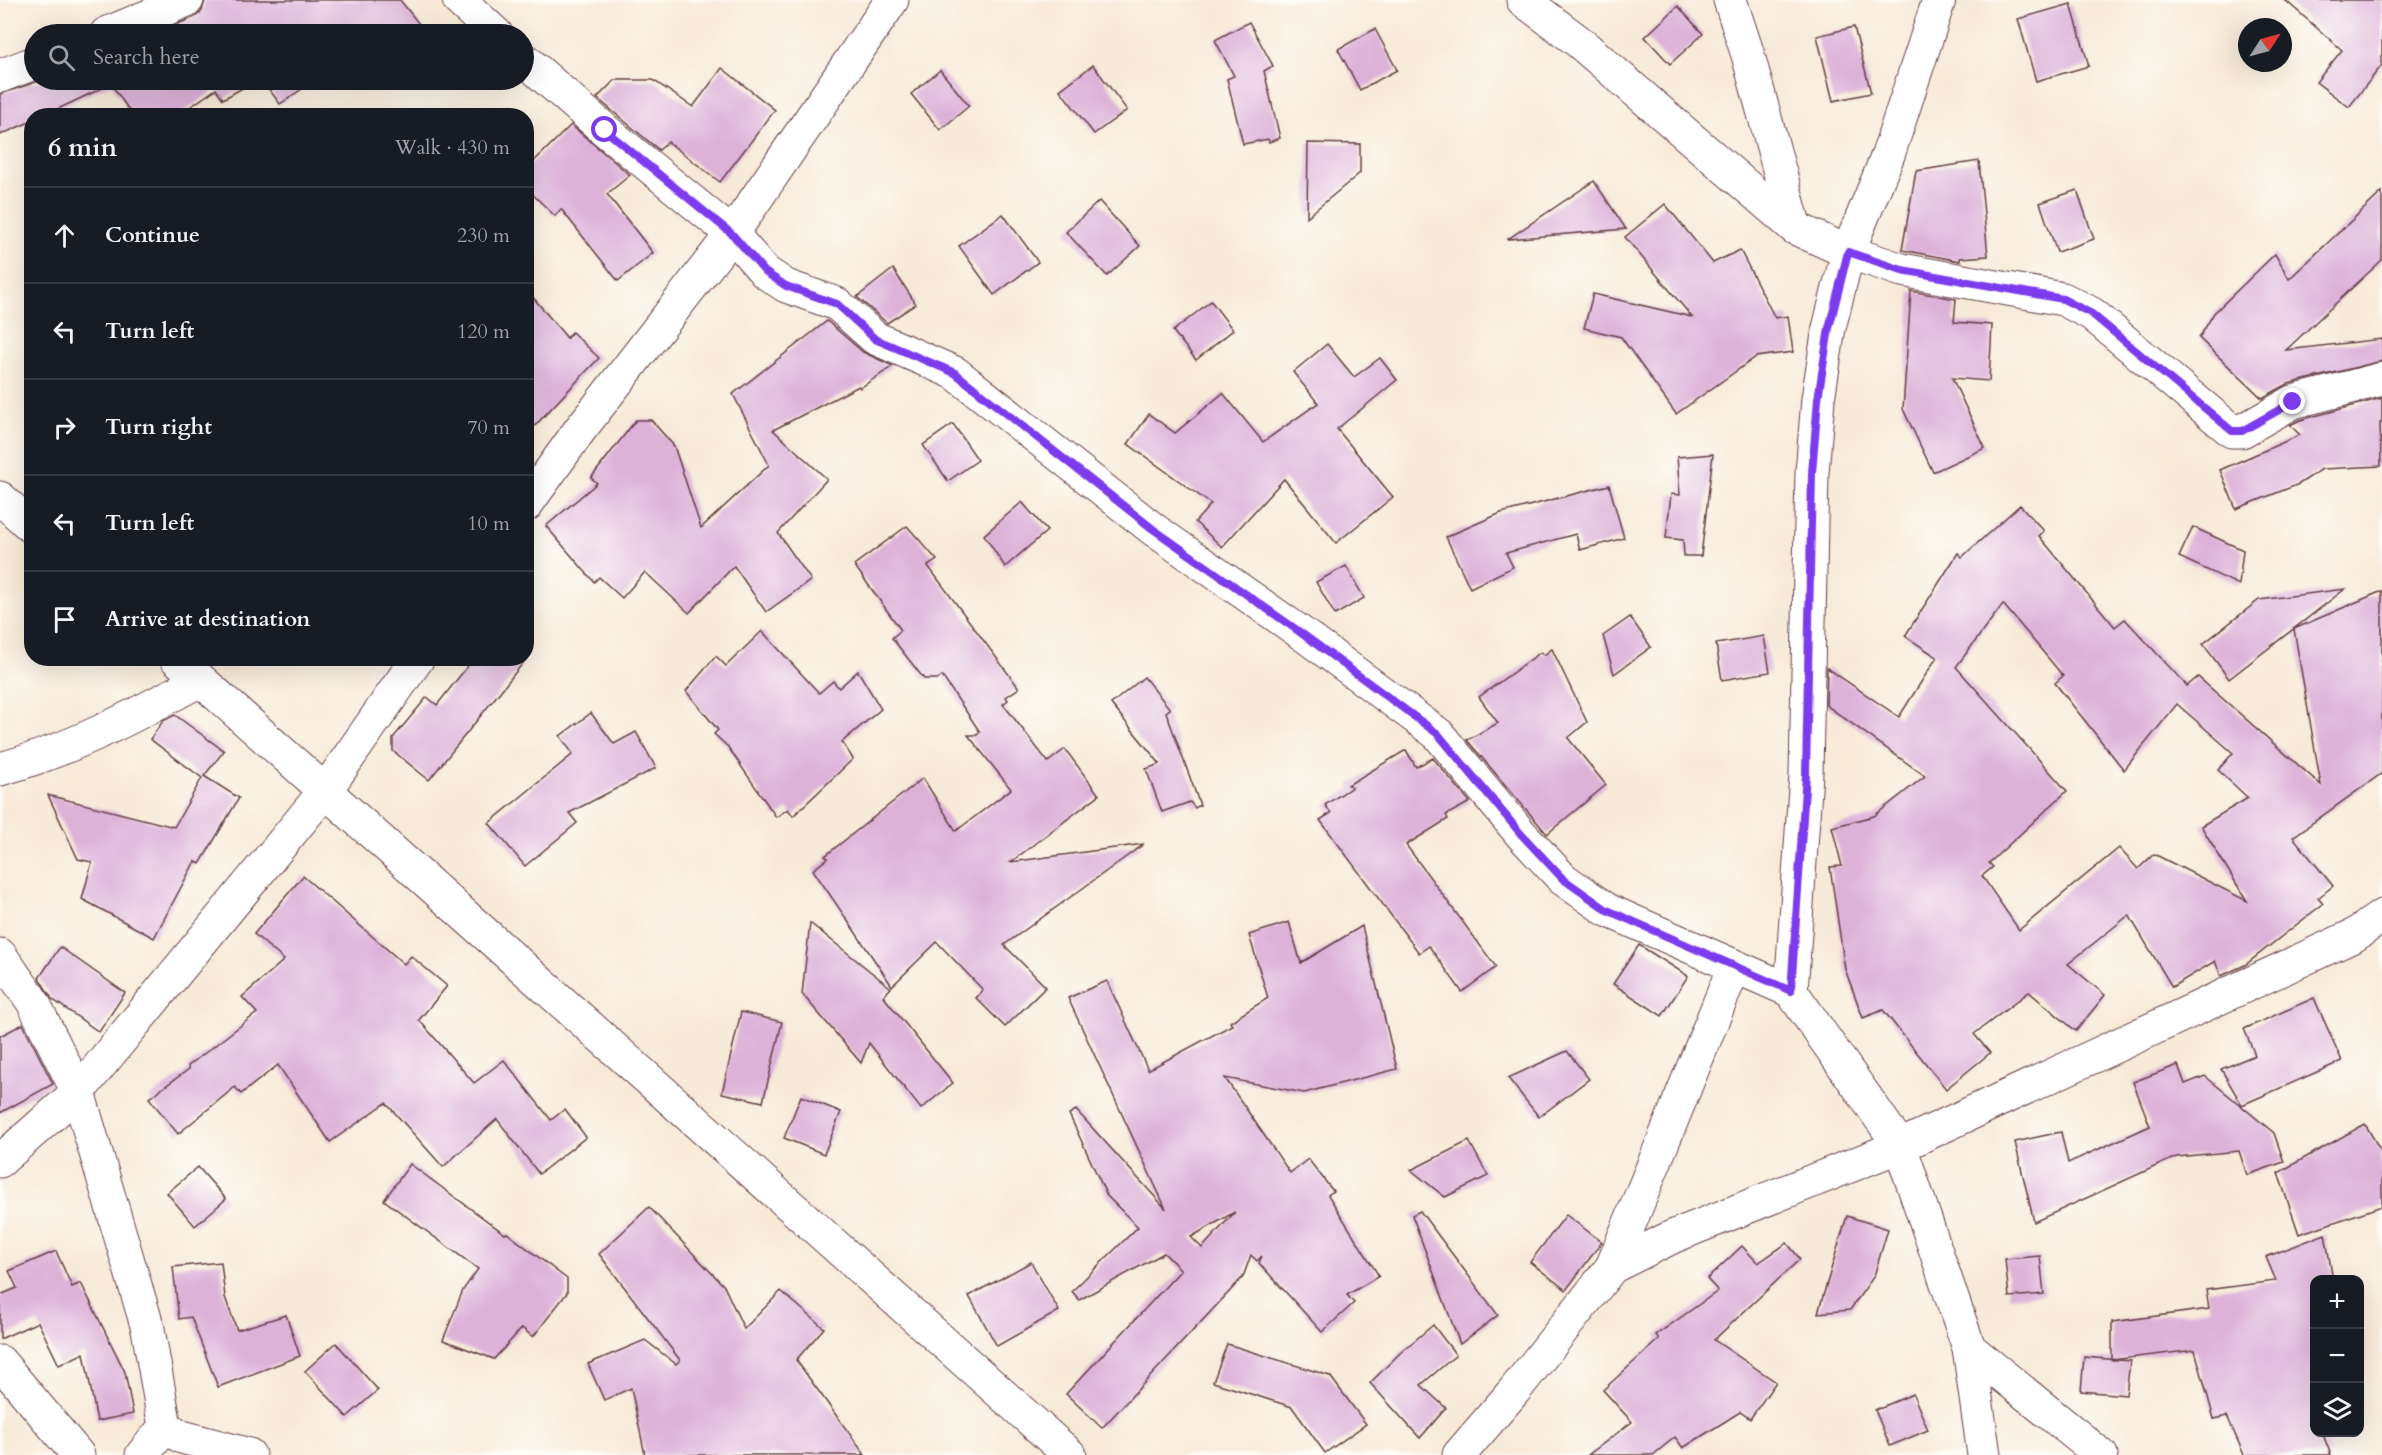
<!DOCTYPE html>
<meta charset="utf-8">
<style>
:root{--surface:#171b24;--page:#242831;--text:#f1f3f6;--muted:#9ea1a6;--line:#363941}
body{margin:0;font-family:Cardo,serif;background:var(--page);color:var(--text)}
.controls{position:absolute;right:18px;bottom:18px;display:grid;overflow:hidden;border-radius:12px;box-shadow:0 6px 24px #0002}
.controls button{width:54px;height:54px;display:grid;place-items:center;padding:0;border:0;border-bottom:2px solid var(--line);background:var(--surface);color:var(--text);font:30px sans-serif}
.compass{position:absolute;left:2238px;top:18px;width:54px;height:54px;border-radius:50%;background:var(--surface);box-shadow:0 6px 24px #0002;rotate:54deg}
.stop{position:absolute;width:18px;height:18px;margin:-14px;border:4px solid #7c3aed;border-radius:50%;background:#fff}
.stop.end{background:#7c3aed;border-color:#fff;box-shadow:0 2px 6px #0008}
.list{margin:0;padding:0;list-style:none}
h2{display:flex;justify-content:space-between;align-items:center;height:78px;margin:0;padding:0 24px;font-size:26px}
h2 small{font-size:20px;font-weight:400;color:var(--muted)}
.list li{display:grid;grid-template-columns:39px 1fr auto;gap:18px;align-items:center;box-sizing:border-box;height:96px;padding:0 24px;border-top:2px solid var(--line)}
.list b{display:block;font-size:22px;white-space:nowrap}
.list em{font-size:20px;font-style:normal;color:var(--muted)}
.icon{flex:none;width:33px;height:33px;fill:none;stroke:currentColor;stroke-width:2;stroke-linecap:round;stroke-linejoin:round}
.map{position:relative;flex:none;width:2382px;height:1455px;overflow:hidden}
.search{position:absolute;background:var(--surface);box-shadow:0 6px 24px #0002;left:24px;top:24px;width:510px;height:66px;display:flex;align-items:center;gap:15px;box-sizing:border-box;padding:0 21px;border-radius:33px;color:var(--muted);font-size:22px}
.panel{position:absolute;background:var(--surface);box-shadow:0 6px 24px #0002;left:24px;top:108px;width:510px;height:558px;border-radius:24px}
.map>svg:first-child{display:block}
.building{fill:#ddb2d9;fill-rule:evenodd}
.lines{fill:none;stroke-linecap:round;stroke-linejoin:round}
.minor-casing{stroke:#643d45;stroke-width:35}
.minor{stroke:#fff;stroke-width:33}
.route{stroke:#7c3aed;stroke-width:8}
</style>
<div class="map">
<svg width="2382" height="1455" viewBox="0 0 2382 1455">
<rect width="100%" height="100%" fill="#fdfcf7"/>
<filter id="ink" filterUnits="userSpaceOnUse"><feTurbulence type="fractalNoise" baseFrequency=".0167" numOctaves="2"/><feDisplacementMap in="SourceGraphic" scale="12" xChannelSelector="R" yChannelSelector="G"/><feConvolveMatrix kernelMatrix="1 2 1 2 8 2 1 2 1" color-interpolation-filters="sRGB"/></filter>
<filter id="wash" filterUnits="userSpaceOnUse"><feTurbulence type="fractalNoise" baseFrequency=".008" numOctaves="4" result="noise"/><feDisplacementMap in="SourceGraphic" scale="24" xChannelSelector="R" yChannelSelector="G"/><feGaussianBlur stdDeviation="1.35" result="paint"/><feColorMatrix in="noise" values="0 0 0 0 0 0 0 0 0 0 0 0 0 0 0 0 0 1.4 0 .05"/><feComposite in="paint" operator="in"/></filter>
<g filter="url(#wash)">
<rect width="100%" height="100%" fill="#f8ead8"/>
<g id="blocks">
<g class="building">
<polygon points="205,0 400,0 427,34 371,34 364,27 356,34 153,34 195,17 202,11"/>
<polygon points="2285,0 2382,0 2382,65 2349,107 2316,82 2342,50"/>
<polygon points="2071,4 2089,66 2036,81 2018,19"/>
<polygon points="1678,6 1703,34 1670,64 1645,37"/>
<polygon points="1249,22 1273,66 1264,71 1280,138 1269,142 1268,139 1243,144 1227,79 1234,76 1215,40"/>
<polygon points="1854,27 1871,93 1833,101 1817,36"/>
<polygon points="1375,29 1397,70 1360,90 1338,49"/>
<polygon points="1093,65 1127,110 1094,134 1060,90"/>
<polygon points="722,68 775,110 720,182 668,142 659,150 597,98 615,80 653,80 693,107"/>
<polygon points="940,70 969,106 940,130 911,94"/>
<polygon points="42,80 257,80 223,99 216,89 177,116 133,116 111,84 43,116 32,116 32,121 0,135 0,94"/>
<polygon points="262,80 315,80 280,104"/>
<polygon points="571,125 630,175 607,194 653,253 618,281 561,209 555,216 526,188 526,169"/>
<polygon points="1308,143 1360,144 1360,173 1307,217"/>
<polygon points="1979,161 1988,256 1960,258 1960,261 1902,250 1916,171"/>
<polygon points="1594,181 1626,229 1508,239"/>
<polygon points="2077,190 2094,239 2057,252 2040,203"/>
<polygon points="2382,192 2382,260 2286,350 2382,339 2382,361 2288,384 2262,398 2199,338 2214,313 2275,254 2289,279"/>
<polygon points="1099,201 1140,246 1107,276 1066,232"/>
<polygon points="1665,204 1713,263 1740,250 1775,318 1788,316 1793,352 1756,357 1676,414 1621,337 1584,328 1593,294 1692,317 1625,237"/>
<polygon points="1003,214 1038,262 994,295 959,246"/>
<polygon points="893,269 916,304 887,323 857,297"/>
<polygon points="526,289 567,338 572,332 599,358 526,435"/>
<polygon points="1911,291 1956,299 1954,322 1992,325 1989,381 1952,378 1985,448 1933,472 1903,409"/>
<polygon points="1211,301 1233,330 1196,360 1173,331"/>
<polygon points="827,321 863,352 893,366 860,388 859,386 773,430 827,479 778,533 811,580 766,612 734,566 689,613 645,572 622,598 599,577 594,582 546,526 597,483 591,478 636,420 651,420 674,446 701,528 769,465 733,394"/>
<polygon points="1327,344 1354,377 1380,358 1397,380 1337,429 1393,497 1336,543 1284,479 1222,547 1195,522 1211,504 1128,444 1149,414 1175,433 1223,393 1263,442 1318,403 1293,372"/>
<polygon points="2382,398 2382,423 2380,423 2381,466 2322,469 2299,484 2236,509 2220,470 2300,435 2290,425 2300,420"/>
<polygon points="953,424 978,460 948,481 923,445"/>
<polygon points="1713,454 1701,556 1684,556 1683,540 1666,538 1671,494 1680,495 1677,457"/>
<polygon points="1609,485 1624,538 1580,550 1576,534 1506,553 1513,567 1470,588 1446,537 1501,513"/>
<polygon points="1022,502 1047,531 1005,567 984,535"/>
<path d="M2020,505l24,26 -5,5 76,91 10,-8 62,67 11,-9 123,108 -27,-156 88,-38v182l-89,64 40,49 -15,12 5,6 -78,61 -24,11 -6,-15 -43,26 -43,-72 -61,49 37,31 -29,36 -47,-39 -55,42 16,19 -44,36 -63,-79 -20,8 -18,-49 -15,-102 12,-1 -10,-39 42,-11 51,-40 -99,-71 1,-37 72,49 38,-60 -32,-21 53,-83 4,4zM2003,604l60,72 -8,7 69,87 53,-66 56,49 -15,17 30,28 -47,28 46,75 -93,-47 -16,15 -19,-21 -100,82 -37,-54 11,-9 -4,-4 78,-72 -111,-124z"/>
<polygon points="907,526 937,560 928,566 1019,688 1006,697 1008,700 1003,704 1048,762 1065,749 1099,795 1011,862 1144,844 1004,945 1046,987 1005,1027 976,998 983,990 937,942 892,986 813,870 828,858 825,856 923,778 956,831 1011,789 968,735 977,735 980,732 942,676 938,679 924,679 892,638 901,630 854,565"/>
<polygon points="2193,527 2243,550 2239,585 2179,557"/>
<polygon points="1346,566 1364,598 1335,615 1316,582"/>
<polygon points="2345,589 2229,679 2203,644 2259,600"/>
<polygon points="1630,617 1651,647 1614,674 1603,636"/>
<polygon points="762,631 819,693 833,681 839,688 858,671 881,709 842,742 853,759 793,816 788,809 776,817 728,747 714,734 718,730 686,691 716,656 726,666"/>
<polygon points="1764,636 1770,672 1722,680 1716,644"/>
<polygon points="1552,649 1587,722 1568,738 1606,785 1547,834 1467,740 1498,723 1479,697 1541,652 1544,655"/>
<polygon points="474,658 527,658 429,780 393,751 393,738 427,697 437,705"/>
<polygon points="1144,677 1170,709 1166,712 1200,805 1195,808 1190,802 1162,812 1146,769 1160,764 1111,704"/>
<polygon points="591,713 614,744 636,732 656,768 569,813 577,823 525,866 489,823 573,754 560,736"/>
<polygon points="175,715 224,751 204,776 239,798 200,864 195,861 154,938 82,899 92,862 78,859 48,795 174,827 202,778 150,739 163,721"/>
<polygon points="1406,750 1416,767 1433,758 1470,802 1446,815 1448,819 1406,845 1496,967 1462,992 1429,946 1419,953 1320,820 1331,813 1325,805 1352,787 1348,785"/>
<polygon points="303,876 404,964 411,956 447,986 419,1020 474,1083 504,1060 551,1120 565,1109 586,1137 539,1174 497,1119 443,1167 386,1103 330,1142 278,1065 241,1094 235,1087 178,1134 149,1098 189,1069 188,1066 257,1013 242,997 284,960 254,934"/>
<path d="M1289,922l12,41 61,-37 35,143 -93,24 -79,-15 65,95 18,-14 25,32 -5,4 51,81 -32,19 7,8 -32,29 -63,-69 3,-7 -5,5 -6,-6 -8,22 -141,151 -36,-34 115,-124 -17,-17 -85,47 -7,-9 66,-64 -31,-31 -38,-82 7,-4 90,99 -98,-211 39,-17 41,89 84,-45 -2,-3 38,-24 -19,-63zM1235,1212l-33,36 -11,-11z"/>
<polygon points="810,923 891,988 883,996 953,1083 921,1109 869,1043 861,1063 802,994"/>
<polygon points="1639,945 1688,976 1662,1016 1613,984"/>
<polygon points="60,947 125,993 99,1032 52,999 39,978"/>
<polygon points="2314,998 2342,1061 2242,1105 2221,1069 2255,1055 2244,1029"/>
<polygon points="741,1012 782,1022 763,1102 722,1093"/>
<polygon points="23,1024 53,1084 0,1113 0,1036"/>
<polygon points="1567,1051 1589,1079 1539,1117 1508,1078"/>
<polygon points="2178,1065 2185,1084 2205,1076 2274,1133 2284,1162 2247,1175 2239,1151 2176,1157 2034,1222 2015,1142 2061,1132 2068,1163 2150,1126 2133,1082"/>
<polygon points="801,1096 841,1112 824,1154 784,1138"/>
<polygon points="2365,1124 2382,1153 2382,1206 2299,1234 2278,1173"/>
<polygon points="1469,1141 1488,1176 1445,1197 1411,1170"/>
<polygon points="410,1164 505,1234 507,1233 567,1279 567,1293 533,1337 522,1328 494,1359 443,1340 463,1290 478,1269 384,1200"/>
<polygon points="198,1167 226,1199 195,1226 167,1193"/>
<polygon points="649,1207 724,1286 744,1329 781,1291 824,1328 796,1360 865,1455 645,1455 631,1388 604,1400 588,1364 645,1340 676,1364 680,1360 599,1254"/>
<polygon points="1420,1211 1498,1315 1460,1344 1412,1215"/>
<polygon points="1566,1215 1602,1242 1566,1290 1530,1262"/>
<polygon points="1847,1216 1888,1229 1874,1276 1850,1310 1818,1313"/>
<polygon points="2325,1234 2333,1280 2314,1280 2314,1432 2322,1432 2331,1455 2244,1455 2227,1416 2214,1419 2195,1350 2112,1360 2112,1322 2209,1309 2206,1290 2276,1281 2266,1257"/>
<polygon points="1787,1243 1800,1259 1714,1340 1776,1382 1750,1419 1740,1412 1683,1448 1675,1437 1653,1455 1588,1455 1632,1422 1603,1390 1659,1339 1656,1335 1718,1291 1707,1279 1742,1246 1758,1263"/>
<polygon points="56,1251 72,1287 81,1283 125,1372 133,1414 97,1421 84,1353 59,1365 38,1322 0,1339 0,1295 17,1288 9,1271"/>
<polygon points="2040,1256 2044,1294 2009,1297 2005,1259"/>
<polygon points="221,1262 225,1297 237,1330 286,1315 300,1356 218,1387 191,1317 179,1319 173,1267"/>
<polygon points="1031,1262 1059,1311 997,1346 969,1296"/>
<polygon points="1433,1325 1456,1355 1421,1385 1446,1408 1420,1438 1370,1383 1400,1353"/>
<polygon points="336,1343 378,1390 347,1417 305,1371"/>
<polygon points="1227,1344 1330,1376 1366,1424 1325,1453 1292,1407 1213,1382"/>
<polygon points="2084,1357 2130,1361 2126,1395 2081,1391"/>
<polygon points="1913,1394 1928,1430 1890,1446 1875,1410"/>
</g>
</g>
</g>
<g filter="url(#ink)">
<use href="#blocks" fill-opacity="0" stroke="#643d45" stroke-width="1.5"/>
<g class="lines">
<g class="minor-casing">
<g id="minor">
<polyline points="459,0 496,34"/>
<polyline points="1523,0 1578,41 1795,228 1848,252 1902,270 2063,299 2092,314 2232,431 2242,431 2293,402 2382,379"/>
<polyline points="1730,0 1748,55 1795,228"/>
<polyline points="1939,0 1888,155 1848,252 1829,328 1818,399 1812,473 1806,774 1791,991 1900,1146 1969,1348 1984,1455"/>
<polyline points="106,34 187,0"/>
<polyline points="524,59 605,130 732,234 765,272 786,286 837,304 875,338 955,373 1153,529 1297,630 1438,734 1521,834 1563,879 1607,910 1791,991"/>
<polyline points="0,76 34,63"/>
<polyline points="0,498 32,527"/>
<polyline points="526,505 579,431 732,234 892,0"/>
<polyline points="176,658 1070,1455"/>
<path d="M0,769c71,-19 136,-54 200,-89"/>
<polyline points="0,955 33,1002 78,1092 148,1329 165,1427 142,1455"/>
<polyline points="0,1161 78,1092 325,791 418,658"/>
<polyline points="1612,1267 1734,967"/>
<polyline points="1969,1348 2101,1455"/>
<polyline points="0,1362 78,1455"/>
<polyline points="165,1427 182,1437 249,1455"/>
<polyline points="1459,1455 1514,1391 1612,1267 1672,1237 1900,1146 2355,935 2382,916"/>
</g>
</g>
<use href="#minor" class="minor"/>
</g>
</g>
<g class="lines" filter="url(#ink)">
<polyline class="route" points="605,130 732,234 765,272 786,286 837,304 875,339 955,373 1153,529 1297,630 1438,734 1521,834 1563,879 1607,910 1791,991 1806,774 1812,473 1818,399 1829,328 1848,252 1902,270 2063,299 2092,314 2232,431 2242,431 2293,402"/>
</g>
</svg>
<div class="controls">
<button>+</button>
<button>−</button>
<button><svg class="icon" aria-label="layers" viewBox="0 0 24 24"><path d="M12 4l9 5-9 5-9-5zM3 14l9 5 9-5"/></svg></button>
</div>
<svg class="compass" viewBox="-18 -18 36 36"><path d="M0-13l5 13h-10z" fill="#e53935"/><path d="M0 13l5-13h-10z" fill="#9ea1a6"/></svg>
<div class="stop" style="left:605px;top:130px"></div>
<div class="stop end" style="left:2293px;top:402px"></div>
<div class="search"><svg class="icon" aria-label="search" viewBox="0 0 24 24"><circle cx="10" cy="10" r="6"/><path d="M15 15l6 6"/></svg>Search here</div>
<section class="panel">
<h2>6 min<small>Walk · 430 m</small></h2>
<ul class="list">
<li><svg class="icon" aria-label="ahead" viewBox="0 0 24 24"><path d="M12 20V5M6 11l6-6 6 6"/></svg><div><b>Continue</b></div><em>230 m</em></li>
<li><svg class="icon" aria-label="left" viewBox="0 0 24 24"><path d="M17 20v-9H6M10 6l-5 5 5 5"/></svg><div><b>Turn left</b></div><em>120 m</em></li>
<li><svg class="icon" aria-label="right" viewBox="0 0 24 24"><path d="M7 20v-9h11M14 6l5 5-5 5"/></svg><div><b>Turn right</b></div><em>70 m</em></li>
<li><svg class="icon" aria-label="left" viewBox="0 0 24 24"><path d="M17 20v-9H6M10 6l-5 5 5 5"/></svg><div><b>Turn left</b></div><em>10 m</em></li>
<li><svg class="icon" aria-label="arrive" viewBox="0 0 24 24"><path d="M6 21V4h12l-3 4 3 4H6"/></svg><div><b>Arrive at destination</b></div></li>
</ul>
</section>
</div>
